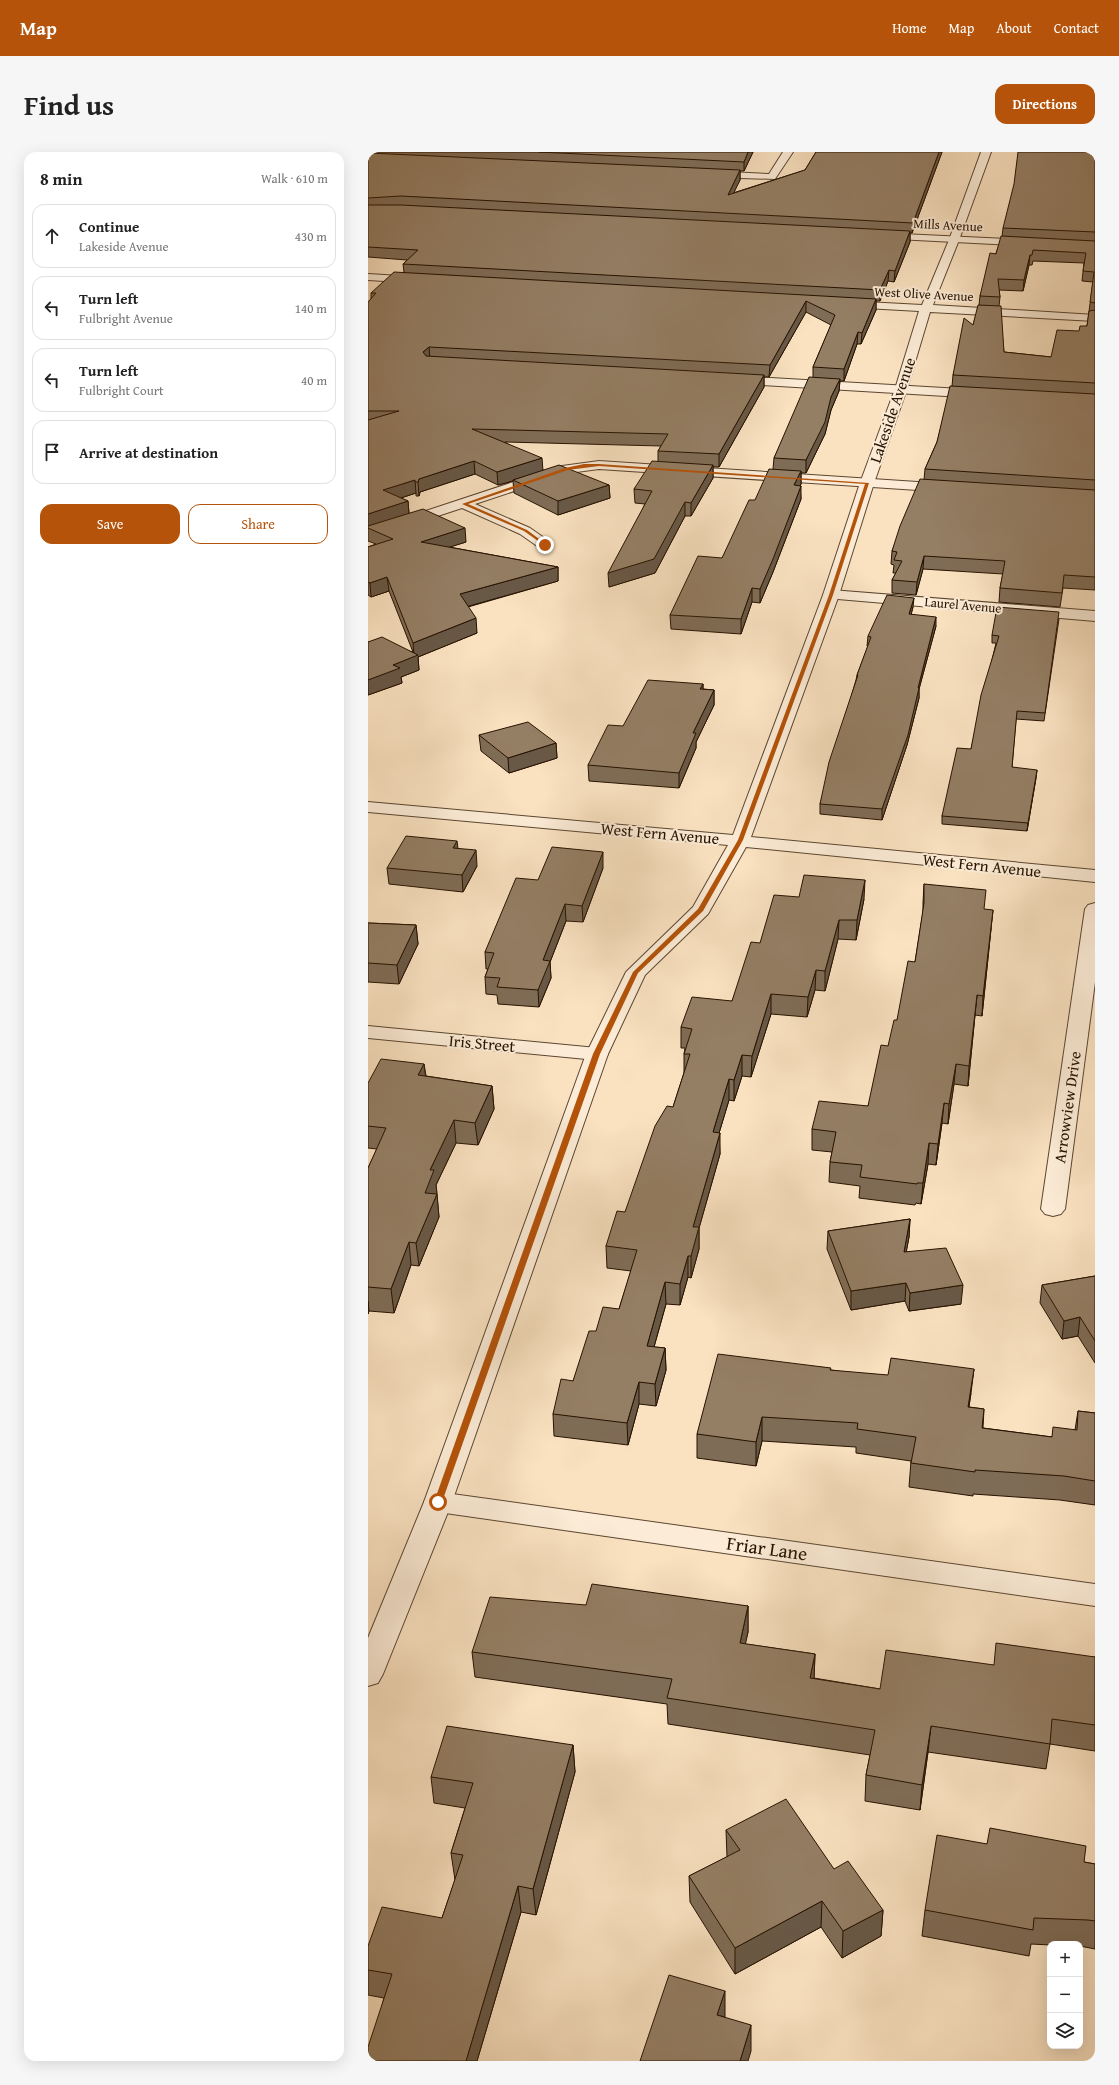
<!DOCTYPE html>
<meta charset="utf-8">
<style>
:root{--surface:#fff;--page:#f6f6f6;--text:#222;--muted:#767676;--line:#e0e0e0;--accent:#b45309}
body{margin:0;font-family:"Gentium Book Plus",serif;background:var(--page);color:var(--text)}
.controls{position:absolute;right:12px;bottom:12px;display:grid;overflow:hidden;border-radius:8px;box-shadow:0 4px 16px #0002}
.controls button{width:36px;height:36px;display:grid;place-items:center;padding:0;border:0;border-bottom:1px solid var(--line);background:var(--surface);color:var(--text);font:20px sans-serif}
.stop{position:absolute;width:12px;height:12px;margin:-9px;border:3px solid #b45309;border-radius:50%;background:#fff}
.stop.end{background:#b45309;border-color:#fff;box-shadow:0 1px 4px #0008}
.list{margin:0;padding:0;list-style:none}
h2{display:flex;justify-content:space-between;align-items:center;height:52px;margin:0;padding:0 16px;font-size:17px}
h2 small{font-size:13px;font-weight:400;color:var(--muted)}
.list li{display:grid;grid-template-columns:26px 1fr auto;gap:12px;align-items:center;box-sizing:border-box;height:64px;margin:0 8px 8px;padding:0 8px;border:1px solid var(--line);border-radius:12px}
.list b{display:block;font-size:15px;white-space:nowrap}
.list p{margin:0;font-size:13px;white-space:nowrap;color:var(--muted)}
.list em{font-size:13px;font-style:normal;color:var(--muted)}
.actions{display:flex;gap:8px;padding:12px 16px}
.actions a{flex:1;padding:9px 0;border:1px solid var(--accent);border-radius:12px;text-align:center;font-size:14px;color:var(--accent)}
.actions .main{background:var(--accent);color:#fff}
.icon{flex:none;width:22px;height:22px;fill:none;stroke:currentColor;stroke-width:2;stroke-linecap:round;stroke-linejoin:round}
.map{position:relative;flex:none;width:727px;height:1909px;overflow:hidden;border-radius:12px}
header{display:flex;align-items:center;gap:24px;box-sizing:border-box;height:56px;padding:0 20px;background:var(--accent);color:#fff}
header strong{font-size:19px}
nav{display:flex;gap:22px;margin-inline-start:auto;font-size:14px}
.intro{display:flex;align-items:center;justify-content:space-between;box-sizing:border-box;height:96px;padding:0 24px}
h1{margin:0;font-size:28px}
.button{padding:10px 18px;border-radius:12px;background:var(--accent);color:#fff;font-size:14px;font-weight:700}
main{display:flex;gap:24px;padding:0 24px}
aside{flex:1;background:var(--surface);border-radius:12px;box-shadow:0 4px 16px #0002}
.map>svg:first-child{display:block}
.lines{fill:none;stroke-linecap:round;stroke-linejoin:round}
.minor-casing{stroke:#5b4630;stroke-width:2}
.tertiary-casing{stroke:#5b4630;stroke-width:2}
.minor{fill:#fcecd7;fill-rule:evenodd}
.tertiary{fill:#fcecd7;fill-rule:evenodd}
.wall{fill:#7f6c56;stroke:#261200;fill-rule:evenodd}
.shaded-wall{fill:#685846;stroke:#261200}
.building{fill:#947e64;stroke:#261200}
.route{fill:#b45309}
.labels{text-anchor:middle;dominant-baseline:central;stroke-width:4;stroke-linejoin:round;paint-order:stroke}
.far-street-label{font-size:13px;fill:#261200;stroke:#fcecd7}
.street-label{font-size:16px;fill:#261200;stroke:#fcecd7}
.near-street-label{font-size:19px;fill:#261200;stroke:#fcecd7}
</style>
<header>
<strong>Map</strong>
<nav><a>Home</a><a>Map</a><a>About</a><a>Contact</a></nav>
</header>
<div class="intro"><h1>Find us</h1><a class="button">Directions</a></div>
<main>
<aside>
<h2>8 min<small>Walk · 610 m</small></h2>
<ul class="list">
<li><svg class="icon" aria-label="ahead" viewBox="0 0 24 24"><path d="M12 20V5M6 11l6-6 6 6"/></svg><div><b>Continue</b><p>Lakeside Avenue</p></div><em>430 m</em></li>
<li><svg class="icon" aria-label="left" viewBox="0 0 24 24"><path d="M17 20v-9H6M10 6l-5 5 5 5"/></svg><div><b>Turn left</b><p>Fulbright Avenue</p></div><em>140 m</em></li>
<li><svg class="icon" aria-label="left" viewBox="0 0 24 24"><path d="M17 20v-9H6M10 6l-5 5 5 5"/></svg><div><b>Turn left</b><p>Fulbright Court</p></div><em>40 m</em></li>
<li><svg class="icon" aria-label="arrive" viewBox="0 0 24 24"><path d="M6 21V4h12l-3 4 3 4H6"/></svg><div><b>Arrive at destination</b></div></li>
</ul>
<div class="actions"><a class="main">Save</a><a>Share</a></div>
</aside>
<div class="map">
<svg width="727" height="1909" viewBox="0 0 727 1909">
<rect width="100%" height="100%" fill="#fae2c1"/>
<filter id="stains"><feTurbulence type="fractalNoise" baseFrequency=".005" numOctaves="4"/><feColorMatrix values="0 0 0 0 .2 0 0 0 0 .09 0 0 0 0 .02 0 0 0 .5 -.17"/></filter>
<radialGradient id="worn" r=".72"><stop offset=".6" stop-color="#630" stop-opacity="0"/><stop offset="1" stop-color="#630" stop-opacity=".3"/></radialGradient>
<g class="lines">
<g class="minor-casing">
<g id="minor">
<polygon points="415,0 425,0 407,27 341,25 336,22 341,19 401,22"/>
<polygon points="513,81 662,88 667,91 662,94 509,86 508,84 509,82"/>
<polygon points="366,224 611,238 617,242 611,246 362,231 360,228"/>
<polygon points="231,309 580,332 587,336 580,340 231,317 201,321 107,352 162,376 182,390 184,393 182,396 172,396 152,382 94,356 0,387 0,378 194,314"/>
<polygon points="463,438 727,459 727,469 458,446 455,443 458,440"/>
<polygon points="727,751 727,830 697,1057 693,1062 685,1064 677,1062 673,1057 717,757 720,753"/>
<polygon points="0,874 229,896 237,897 240,902 237,907 229,908 0,886"/>
<polygon points="70,1340 727,1432 727,1454 70,1360 60,1357 56,1350 60,1343"/>
</g>
</g>
<g class="tertiary-casing">
<g id="tertiary">
<polygon points="613,0 623,0 591,88 565,153 727,163 727,169 562,160 539,237 506,331 471,443 383,685 727,718 727,730 378,695 340,762 277,823 240,902 84,1350 15,1522 10,1531 0,1534 0,1486 56,1350 218,902 258,820 325,755 360,693 0,660 0,650 365,683 455,443 492,331 527,237 551,159 479,155 473,152 479,149 554,153 581,88"/>
<polygon points="0,122 49,125 54,128 49,131 0,128"/>
</g>
</g>
<use href="#minor" class="minor"/>
<use href="#tertiary" class="tertiary"/>
</g>
<g class="wall">
<polygon points="0,0 385,0 376,19 372,19 372,28 365,41 437,18 448,0 574,0 544,81 542,81 542,90 526,130 520,129 512,149 508,149 508,158 493,192 489,192 476,229 472,229 471,239 463,258 457,282 438,321 433,321 433,332 432,334 433,347 405,420 392,451 384,450 373,482 303,477 302,463 354,406 405,317 406,306 445,226 445,215 463,173 438,160 401,225 396,225 396,235 351,315 345,315 345,326 323,364 317,364 287,421 241,435 277,352 267,351 266,337 290,309 290,299 293,294 137,290 175,318 241,333 242,346 190,363 146,341 145,329 130,333 107,322 52,340 51,344 48,344 48,341 33,346 40,349 41,361 98,390 81,395 190,415 190,429 100,455 109,481 50,505 51,518 33,525 34,531 0,543 0,490 45,500 21,439 3,445 0,443 0,395 8,392 0,389 0,150 3,147 3,141 36,120 35,112 39,108 0,105"/>
<path d="M727,0v438l-32,-2 -3,19 -61,-5 1,-14 3,-14 -80,-5 -7,26 -24,-2v-13l4,-7h-3l1,-8 -3,-1 1,-13 32,-71 1,-11 12,-27 15,-56 1,-11 20,-50 6,-20 1,-9 22,-59 1,-9zM665,109l51,2 -2,18 11,1 -6,44 -8,5 -28,26 -47,-5 -5,-46 1,-9 -1,-7 24,1 6,-26h3z"/>
<polygon points="545,455 543,462 568,474 551,537 551,546 539,593 514,668 452,662 452,652 488,528 489,523 500,494 499,494 500,484"/>
<polygon points="691,467 676,569 648,567 644,615 668,626 659,679 574,672 574,664 603,597 628,491 624,491 624,483"/>
<polygon points="335,532 335,537 346,538 346,553 328,590 328,596 311,636 221,629 220,613 255,574"/>
<polygon points="111,583 188,591 189,606 141,621 113,599"/>
<polygon points="90,696 109,714 95,740 21,732 19,716"/>
<polygon points="235,716 215,770 198,769 182,810 183,826 171,855 130,852 129,843 118,842 117,825 120,817 118,817 117,800 170,728"/>
<polygon points="556,732 616,757 623,777 614,864 607,863 600,934 586,932 580,972 574,971 568,1013 560,1012 553,1052 548,1051 547,1053 491,1046 492,1034 461,1030 462,1010 464,1000 444,998 444,977 500,954 529,868 547,810 555,760 555,751"/>
<polygon points="431,745 496,747 488,788 470,787 457,839 447,838 439,865 403,862 383,925 374,924 366,949 361,948 351,981 352,1002 331,1076 331,1097 323,1126 320,1125 312,1153 298,1152 286,1195 297,1196 298,1218 288,1254 271,1252 260,1293 186,1284 185,1262 205,1229 228,1179 251,1157 263,1119 239,1116 238,1094 257,1060 305,955 316,921 316,902 317,896 313,896 313,875 364,849 392,791"/>
<polygon points="0,771 48,773 50,792 31,832 0,830"/>
<polygon points="56,912 58,924 124,934 126,957 110,993 88,991 68,1033 71,1065 51,1114 43,1113 26,1161 1,1159 0,1162 0,1016 9,997 0,996 0,931"/>
<polygon points="542,1067 541,1085 538,1100 593,1152 541,1159 537,1149 483,1158 459,1097 460,1079"/>
<polygon points="727,1124 727,1211 710,1184 694,1187 672,1151 674,1133"/>
<polygon points="463,1218 603,1241 601,1255 616,1257 615,1276 684,1285 707,1278 710,1259 727,1261 727,1353 692,1348 605,1342 605,1344 541,1335 543,1309 488,1301 488,1295 394,1289 388,1314 329,1306 329,1282"/>
<polygon points="218,1453 380,1454 380,1480 377,1492 447,1502 446,1526 512,1537 626,1513 727,1505 727,1599 682,1592 678,1617 560,1600 552,1658 497,1649 498,1623 502,1603 300,1572 299,1552 107,1525 104,1500"/>
<polygon points="205,1593 207,1620 168,1763 153,1760 109,1909 0,1909 16,1846 0,1843 0,1794 74,1766 87,1728 83,1701 97,1656 66,1651 63,1625"/>
<polygon points="358,1678 466,1717 515,1758 513,1784 474,1806 453,1775 367,1822 322,1750 321,1724 359,1705"/>
<polygon points="716,1710 727,1712 727,1797 712,1794 712,1792 682,1792 682,1793 663,1792 661,1804 554,1784 557,1758"/>
</g>
<g class="shaded-wall">
<polygon points="380,0 385,0 376,19 376,10"/>
<polygon points="571,0 574,0 544,81 545,71"/>
<polygon points="372,18 372,28 360,53 360,43"/>
<polygon points="542,79 542,90 526,130 527,119"/>
<polygon points="662,103 661,113 655,139 656,128"/>
<polygon points="521,118 520,129 512,149 512,138"/>
<polygon points="508,147 508,158 493,192 494,181"/>
<polygon points="438,149 438,160 401,225 402,213"/>
<polygon points="490,180 489,192 476,229 476,217"/>
<polygon points="61,195 62,207 56,212 55,200"/>
<polygon points="396,223 396,235 351,315 351,302"/>
<polygon points="472,227 471,239 463,258 457,282 438,321 438,308 463,245"/>
<polygon points="174,306 175,319 145,328 145,329 130,333 129,320"/>
<polygon points="106,309 107,322 52,340 51,344 50,330 51,327"/>
<polygon points="345,313 345,326 323,364 323,351"/>
<polygon points="433,319 433,332 426,346 426,333"/>
<polygon points="47,328 48,341 17,351 15,338"/>
<polygon points="241,333 242,346 190,363 190,349"/>
<polygon points="433,334 433,347 405,420 392,451 392,437"/>
<polygon points="40,349 41,363 0,376 0,362"/>
<polygon points="317,350 317,364 287,421 241,435 240,421"/>
<polygon points="97,376 98,390 54,404 53,390"/>
<polygon points="556,404 555,417 548,443 549,430"/>
<polygon points="190,415 190,429 94,456 92,442"/>
<polygon points="19,425 21,439 3,445 2,431"/>
<polygon points="384,436 384,450 373,482 373,467"/>
<polygon points="546,446 545,455 541,471 541,462"/>
<polygon points="568,465 568,474 551,537 551,546 539,593 514,668 514,657 550,536"/>
<polygon points="108,466 109,481 50,505 51,518 33,525 34,531 0,543 0,528 25,513 46,504 45,491"/>
<polygon points="335,532 335,547 332,537"/>
<polygon points="346,538 346,553 328,590 328,596 311,636 311,621 325,581"/>
<polygon points="188,591 189,606 141,621 140,606"/>
<polygon points="669,618 668,626 659,679 660,671"/>
<polygon points="89,689 91,705 85,696"/>
<polygon points="108,698 109,714 95,740 94,723"/>
<polygon points="235,700 235,716 215,770 214,754"/>
<polygon points="497,728 496,747 488,788 489,768"/>
<polygon points="197,752 198,769 182,810 183,826 171,855 170,838 175,808"/>
<polygon points="625,758 623,777 614,864 615,844"/>
<polygon points="471,768 470,787 457,839 457,819"/>
<polygon points="48,773 50,792 31,832 29,813"/>
<polygon points="448,818 447,838 439,865 440,845"/>
<polygon points="403,842 403,862 383,925 384,904"/>
<polygon points="609,843 607,863 600,934 601,914"/>
<polygon points="374,903 374,924 366,949 366,928"/>
<polygon points="56,912 59,935 50,923"/>
<polygon points="588,912 586,932 580,972 581,952"/>
<polygon points="361,927 361,948 345,1001 345,980"/>
<polygon points="124,934 126,957 110,993 107,971"/>
<polygon points="576,951 574,971 568,1013 570,992"/>
<polygon points="86,968 88,991 68,1033 69,1041 59,1064 57,1041 62,1018"/>
<polygon points="352,981 352,1002 331,1076 331,1097 323,1126 323,1104 325,1075"/>
<polygon points="561,991 560,1012 553,1052 555,1031"/>
<polygon points="69,1042 71,1065 51,1114 48,1091"/>
<polygon points="542,1067 541,1085 535,1118 536,1100"/>
<polygon points="41,1090 43,1113 26,1161 23,1137"/>
<polygon points="320,1104 320,1125 312,1153 312,1132"/>
<polygon points="297,1130 298,1152 280,1216 279,1194"/>
<polygon points="538,1131 537,1149 483,1158 483,1139"/>
<polygon points="595,1133 593,1152 541,1159 542,1141"/>
<polygon points="0,1149 1,1159 0,1162"/>
<polygon points="712,1165 710,1184 694,1187 696,1169"/>
<polygon points="297,1196 298,1218 288,1254 287,1232"/>
<polygon points="606,1217 603,1241 597,1278 600,1255"/>
<polygon points="271,1230 271,1252 260,1293 259,1271"/>
<polygon points="394,1265 394,1289 388,1314 388,1290"/>
<polygon points="380,1454 380,1480 372,1517 372,1491"/>
<polygon points="447,1502 446,1528 442,1526"/>
<polygon points="563,1574 560,1600 552,1658 554,1633"/>
<polygon points="205,1593 207,1620 168,1763 165,1737"/>
<polygon points="150,1734 153,1760 109,1909 98,1909"/>
<polygon points="454,1749 453,1775 367,1822 367,1796"/>
<polygon points="515,1758 513,1784 474,1806 475,1779"/>
<polygon points="357,1839 357,1865 349,1863"/>
<polygon points="383,1873 383,1899 380,1909 372,1909"/>
</g>
<g class="building">
<polygon points="171,0 380,0 376,10"/>
<polygon points="448,0 571,0 545,71 33,44 0,46 0,1 372,18 360,43 437,18"/>
<polygon points="650,0 727,0 727,80 635,76 646,32"/>
<polygon points="0,53 33,53 542,79 527,119 521,118 512,138 35,112 50,98 0,95"/>
<polygon points="633,84 727,89 727,151 722,150 726,120 715,119 718,101 665,98 664,103 662,103 656,128 630,127 632,145 612,144 622,101 628,102"/>
<polygon points="26,120 508,147 494,181 490,180 476,217 445,215 467,163 438,149 402,213 61,195 55,200 58,204 396,223 351,302 290,299 300,282 104,277 174,306 129,320 106,309 51,327 50,330 47,330 47,328 15,338 40,349 0,362 0,268 31,259 0,259 0,150 8,141 3,141"/>
<polygon points="610,153 633,154 636,200 683,205 689,178 711,179 712,174 719,174 721,159 727,158 727,231 585,223 596,166 605,173"/>
<polygon points="441,225 472,227 463,245 457,270 438,308 406,306"/>
<polygon points="582,234 727,242 727,328 557,317 569,290"/>
<polygon points="284,309 345,313 323,351 317,350 286,407 240,421 284,339 266,337"/>
<polygon points="191,313 241,333 190,349 145,328"/>
<polygon points="401,317 433,319 426,333 433,334 405,407 392,437 384,436 373,467 302,463 330,404 354,406 381,348 387,348"/>
<polygon points="552,327 727,338 727,425 696,423 694,441 632,436 637,409 556,404 549,430 524,428 534,409 526,408 529,400 524,399 532,374"/>
<polygon points="55,357 97,376 53,390 190,415 92,442 108,466 45,491 19,425 2,431 0,430 0,395 25,387 0,376 0,374"/>
<polygon points="519,443 546,446 541,462 568,465 550,536 551,536 540,583 514,657 452,652 461,610 490,523 489,523 503,485 500,484"/>
<polygon points="629,455 691,460 677,561 649,559 644,615 669,618 660,671 574,664 589,596 603,597 613,543 631,484 624,483"/>
<polygon points="14,485 50,503 25,513 32,516 0,528 0,490"/>
<polygon points="280,528 335,532 332,537 346,538 325,581 328,581 311,621 220,613 240,573 255,574"/>
<polygon points="160,570 188,591 140,606 111,583"/>
<polygon points="38,684 89,689 85,696 108,698 94,723 19,716"/>
<polygon points="184,695 235,700 214,754 197,752 175,808 182,809 170,838 129,835 132,826 117,825 126,801 117,800 148,726 170,728"/>
<polygon points="436,723 497,728 489,768 471,768 457,819 448,818 440,845 403,842 384,904 374,903 366,928 361,927 345,980 352,981 325,1075 331,1075 323,1104 320,1104 312,1132 297,1130 279,1194 297,1196 287,1232 271,1230 259,1271 185,1262 193,1227 205,1229 221,1179 228,1179 235,1155 251,1157 269,1098 238,1094 249,1059 257,1060 287,974 299,954 305,955 322,902 316,902 324,877 313,875 324,845 364,849 383,790 392,791 406,743 431,745"/>
<polygon points="556,732 618,738 616,757 625,758 615,844 609,843 601,914 588,912 581,952 576,951 570,992 561,991 555,1031 549,1031 549,1032 492,1025 494,1013 462,1010 468,980 444,977 451,949 500,954 513,893 520,894 526,868 529,868 540,809 547,810 556,751"/>
<polygon points="0,771 48,773 29,813 0,811"/>
<polygon points="13,907 56,912 50,923 124,934 107,971 86,968 62,1018 66,1018 57,1041 69,1042 48,1091 41,1090 23,1137 0,1135 0,1016 18,976 0,974 0,931"/>
<polygon points="542,1067 536,1100 578,1096 595,1133 542,1141 538,1131 483,1139 460,1079"/>
<polygon points="727,1124 727,1189 712,1165 696,1169 674,1133"/>
<polygon points="350,1202 463,1216 462,1218 520,1223 523,1206 606,1217 600,1255 616,1257 614,1276 684,1285 685,1275 709,1278 710,1259 727,1261 727,1329 696,1324 607,1318 607,1320 543,1311 548,1285 489,1277 490,1271 394,1265 388,1290 329,1282"/>
<polygon points="224,1432 380,1454 372,1491 447,1502 442,1526 512,1537 518,1498 626,1513 628,1491 727,1505 727,1573 684,1567 682,1592 563,1574 554,1633 498,1623 507,1578 299,1546 304,1527 104,1500 122,1445 218,1453"/>
<polygon points="79,1574 205,1593 165,1737 150,1734 98,1909 0,1909 0,1895 24,1822 0,1818 0,1794 14,1755 74,1766 95,1703 83,1701 105,1631 63,1625"/>
<polygon points="418,1647 466,1717 480,1709 515,1758 475,1779 454,1749 367,1796 321,1724 372,1698 358,1678"/>
<polygon points="622,1676 718,1694 716,1710 727,1712 727,1769 720,1768 666,1766 665,1778 557,1758 569,1683 619,1692"/>
<polygon points="301,1823 357,1839 349,1863 383,1873 372,1909 272,1909"/>
</g>
<polygon class="route" points="216,312 231,312 501,331 465,443 375,688 335,759 270,821 232,902 74,1350 70,1353 66,1350 225,902 265,820 330,757 370,688 461,443 497,332 231,314 200,318 100,352 159,378 178,392 177,394 156,379 94,352 197,316"/>
<g class="labels">
<g class="far-street-label">
<text transform="translate(580 73) rotate(3)">Mills Avenue</text>
<text transform="translate(556 142) rotate(3)">West Olive Avenue</text>
<text transform="translate(595 453) rotate(5)">Laurel Avenue</text>
</g>
<g class="street-label">
<text transform="translate(524 258) rotate(-71)">Lakeside Avenue</text>
<text transform="translate(292 681) rotate(5)">West Fern Avenue</text>
<text transform="translate(614 713) rotate(6)">West Fern Avenue</text>
<text transform="translate(114 891) rotate(5)">Iris Street</text>
<text transform="translate(699 955) rotate(-82)">Arrowview Drive</text>
</g>
<g class="near-street-label">
<text transform="translate(399 1396) rotate(8)">Friar Lane</text>
</g>
</g>
<rect width="100%" height="100%" filter="url(#stains)"/>
<rect width="100%" height="100%" fill="url(#worn)"/>
</svg>
<div class="controls">
<button>+</button>
<button>−</button>
<button><svg class="icon" aria-label="layers" viewBox="0 0 24 24"><path d="M12 4l9 5-9 5-9-5zM3 14l9 5 9-5"/></svg></button>
</div>
<div class="stop" style="left:70px;top:1350px"></div>
<div class="stop end" style="left:177px;top:393px"></div>
</div>
</main>
